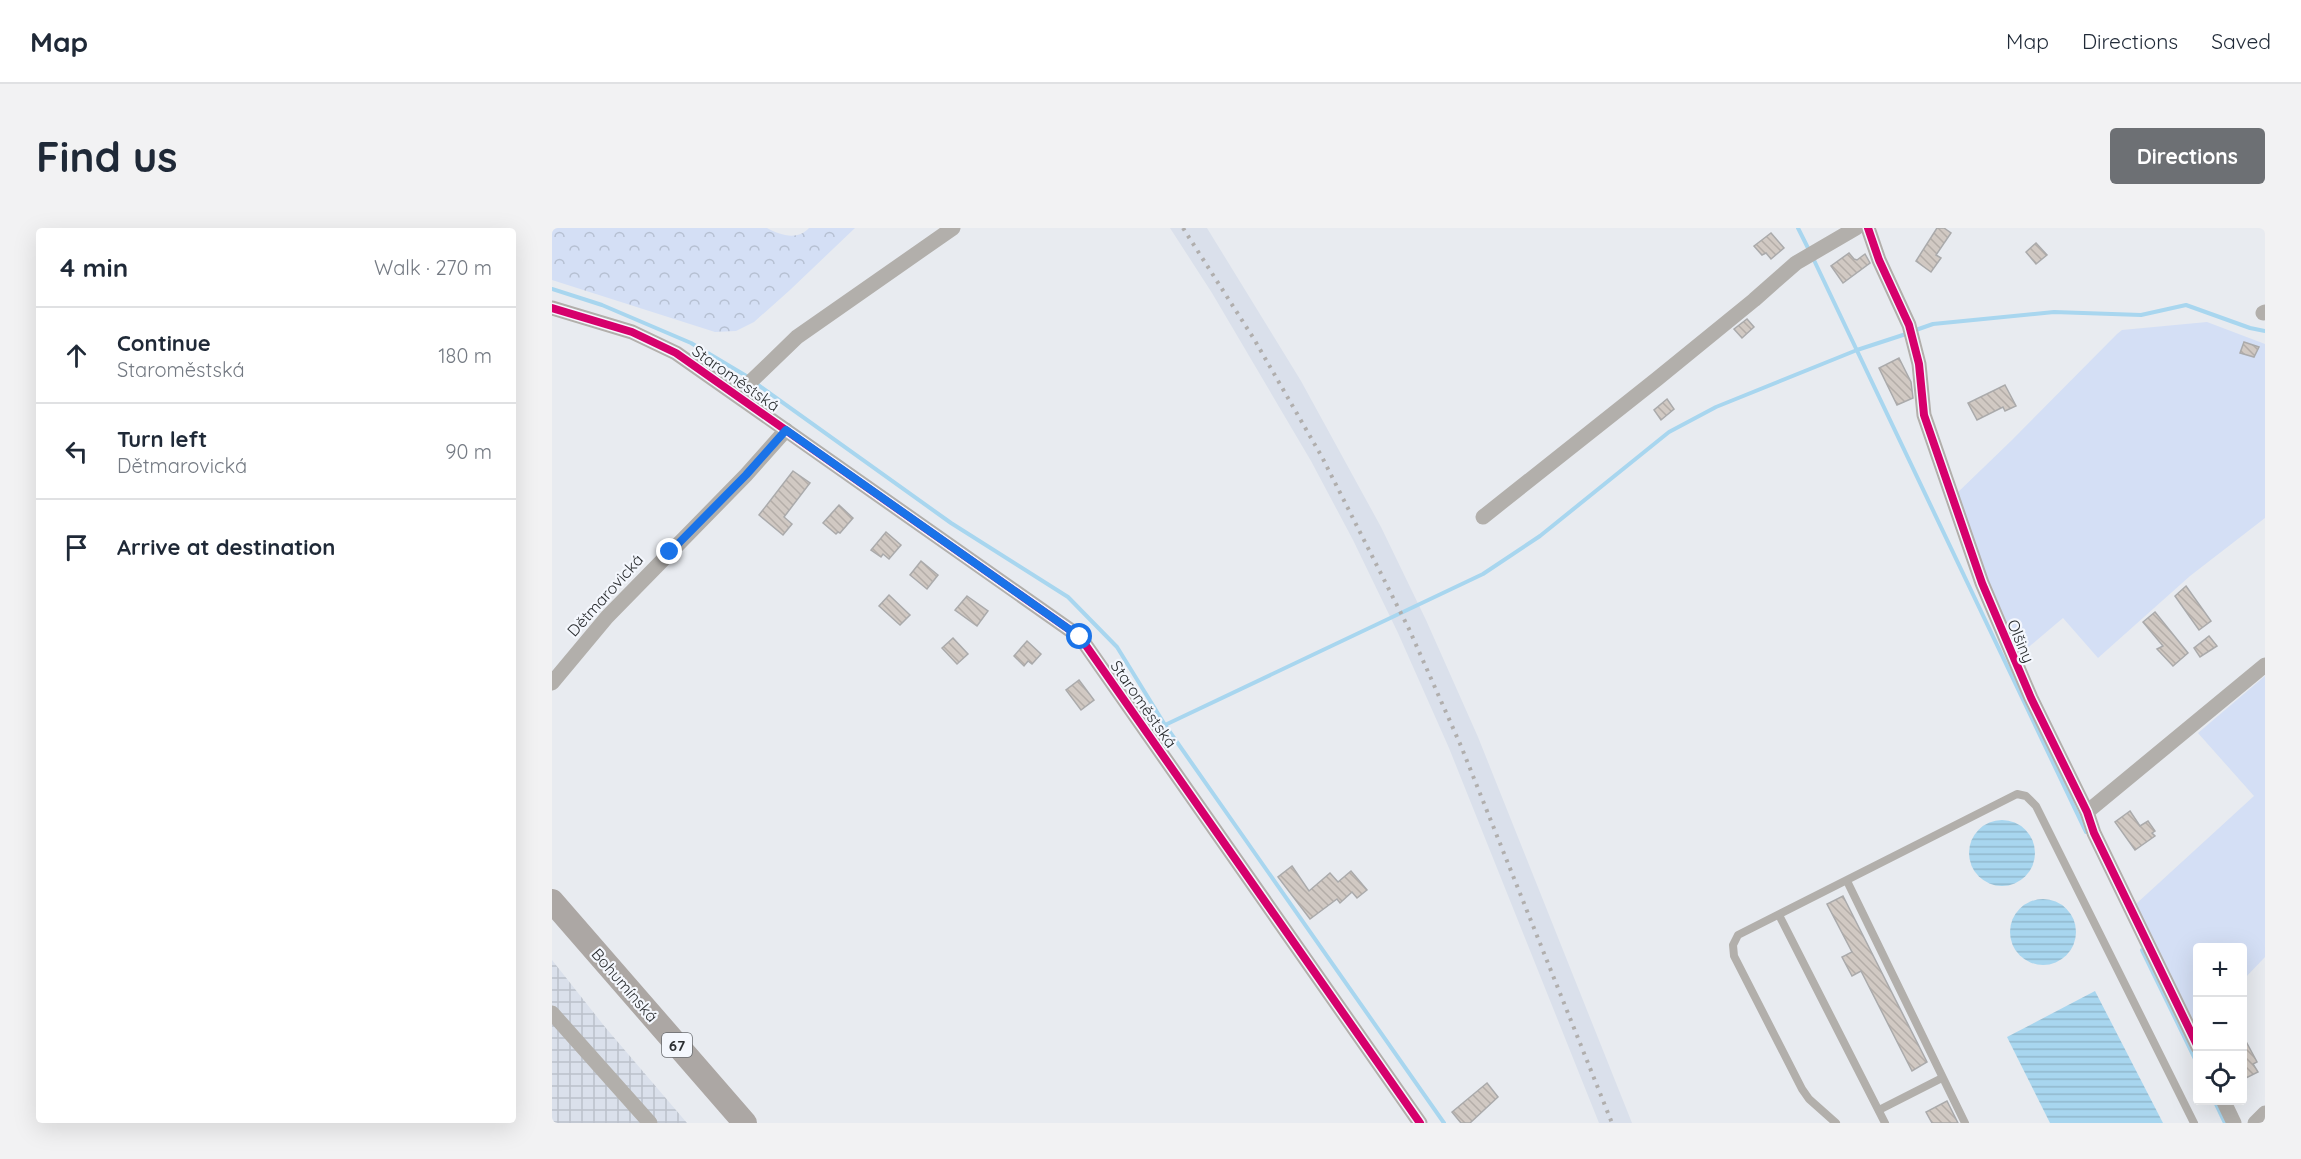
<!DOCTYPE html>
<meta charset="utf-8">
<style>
:root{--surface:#fff;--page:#f2f2f3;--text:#1f2937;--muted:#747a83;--line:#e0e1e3;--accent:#6d7074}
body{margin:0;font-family:Quicksand,sans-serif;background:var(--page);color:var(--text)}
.controls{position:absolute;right:18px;bottom:18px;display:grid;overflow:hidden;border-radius:6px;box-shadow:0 6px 24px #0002}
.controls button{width:54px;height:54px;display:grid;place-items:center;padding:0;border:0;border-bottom:2px solid var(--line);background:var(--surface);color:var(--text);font:30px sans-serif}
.stop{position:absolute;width:18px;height:18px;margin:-14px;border:4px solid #1a73e8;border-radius:50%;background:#fff}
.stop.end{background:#1a73e8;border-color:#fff;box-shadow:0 2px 6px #0008}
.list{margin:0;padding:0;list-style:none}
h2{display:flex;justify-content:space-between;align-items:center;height:78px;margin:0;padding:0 24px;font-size:26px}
h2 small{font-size:20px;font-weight:400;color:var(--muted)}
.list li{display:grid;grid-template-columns:39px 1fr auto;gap:18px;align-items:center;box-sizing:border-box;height:96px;padding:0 24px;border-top:2px solid var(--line)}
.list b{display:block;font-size:22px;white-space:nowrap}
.list p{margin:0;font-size:20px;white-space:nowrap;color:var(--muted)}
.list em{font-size:20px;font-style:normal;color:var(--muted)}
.icon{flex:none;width:33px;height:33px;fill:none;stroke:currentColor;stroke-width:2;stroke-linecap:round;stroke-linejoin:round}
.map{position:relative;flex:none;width:1713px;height:895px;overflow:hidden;border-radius:6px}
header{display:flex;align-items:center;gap:36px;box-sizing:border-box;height:84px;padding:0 30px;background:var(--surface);border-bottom:2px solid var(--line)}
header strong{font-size:28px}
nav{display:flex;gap:33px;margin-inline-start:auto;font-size:21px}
.intro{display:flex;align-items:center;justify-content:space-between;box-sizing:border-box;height:144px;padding:0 36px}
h1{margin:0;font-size:42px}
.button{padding:15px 27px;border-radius:6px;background:var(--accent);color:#fff;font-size:21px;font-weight:700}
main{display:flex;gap:36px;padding:0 36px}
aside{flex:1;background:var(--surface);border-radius:6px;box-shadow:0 6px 24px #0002}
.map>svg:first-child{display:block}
.built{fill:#dae0eb}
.industrial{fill:url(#industrial-grid)}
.forest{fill:url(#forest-crowns)}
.garden{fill:#d4dff5}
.water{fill:url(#water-rules)}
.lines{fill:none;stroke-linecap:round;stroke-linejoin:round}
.stream{stroke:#a8d6ef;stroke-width:4}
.building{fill:url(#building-back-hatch);stroke:#aaaaab;stroke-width:1.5}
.service{stroke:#b2afab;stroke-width:8}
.minor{stroke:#b2afab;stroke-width:15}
.primary{stroke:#aca7a4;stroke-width:24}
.rail{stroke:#b0aead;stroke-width:4;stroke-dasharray:3 6;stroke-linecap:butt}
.cycleway-casing{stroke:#f4f7fd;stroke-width:11}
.cycleway{stroke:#d6006c;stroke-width:8}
.route{stroke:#1a73e8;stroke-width:8}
.labels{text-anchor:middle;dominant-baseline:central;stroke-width:4.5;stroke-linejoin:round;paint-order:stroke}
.shield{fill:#f4f7fd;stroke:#676a6e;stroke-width:1.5}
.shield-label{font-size:15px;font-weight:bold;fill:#2b2e31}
.street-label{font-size:16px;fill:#2b2e31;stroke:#f4f7fd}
</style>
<header>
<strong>Map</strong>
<nav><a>Map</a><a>Directions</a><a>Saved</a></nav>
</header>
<div class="intro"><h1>Find us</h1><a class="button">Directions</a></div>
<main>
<aside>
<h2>4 min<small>Walk · 270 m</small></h2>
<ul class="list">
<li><svg class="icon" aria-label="ahead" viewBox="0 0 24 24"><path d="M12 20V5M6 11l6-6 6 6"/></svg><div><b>Continue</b><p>Staroměstská</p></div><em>180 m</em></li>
<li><svg class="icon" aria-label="left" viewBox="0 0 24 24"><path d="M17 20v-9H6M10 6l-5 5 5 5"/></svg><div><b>Turn left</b><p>Dětmarovická</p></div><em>90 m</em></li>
<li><svg class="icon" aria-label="arrive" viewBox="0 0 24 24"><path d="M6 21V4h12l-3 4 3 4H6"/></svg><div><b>Arrive at destination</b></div></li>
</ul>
</aside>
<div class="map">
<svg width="1713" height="895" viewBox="0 0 1713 895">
<defs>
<pattern id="industrial-grid" width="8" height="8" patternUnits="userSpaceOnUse" patternTransform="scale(1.5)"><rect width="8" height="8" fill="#dae0eb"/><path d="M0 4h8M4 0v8" fill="none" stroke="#bbc0ca"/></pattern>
<pattern id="forest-crowns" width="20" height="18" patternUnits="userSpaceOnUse" patternTransform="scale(1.5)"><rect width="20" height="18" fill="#d4dff5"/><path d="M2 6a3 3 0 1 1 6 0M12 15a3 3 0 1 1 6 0" fill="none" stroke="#b6c0d2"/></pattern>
<pattern id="water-rules" width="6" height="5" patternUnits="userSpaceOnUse" patternTransform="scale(1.5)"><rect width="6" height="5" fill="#a8d6ef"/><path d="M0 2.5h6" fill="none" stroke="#91b8cd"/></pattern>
<pattern id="building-back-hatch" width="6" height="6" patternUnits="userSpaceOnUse" patternTransform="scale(1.5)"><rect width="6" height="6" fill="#d1c9c3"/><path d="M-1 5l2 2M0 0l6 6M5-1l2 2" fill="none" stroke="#b4ada8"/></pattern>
</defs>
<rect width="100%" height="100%" fill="#e8ebf0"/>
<polygon class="built" points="618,0 655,0 749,153 829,299 874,392 926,509 1080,895 1047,895 897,520 846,405 801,312 759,233 660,65"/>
<polygon class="industrial" points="0,732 53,799 135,895 0,895"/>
<path class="forest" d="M0,0h215c13,7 30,13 42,0h46l-65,62 -36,32 -18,9 -21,1 -163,-52z"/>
<g class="garden">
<polygon points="1655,94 1713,116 1713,290 1638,348 1546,430 1511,390 1466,428 1402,268 1460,212 1565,106 1570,102"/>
<polygon points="1713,448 1713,729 1691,752 1690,720 1646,720 1644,801 1584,676 1702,568 1646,505"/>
</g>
<g class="water">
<circle cx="1450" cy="625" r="33"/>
<circle cx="1491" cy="704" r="33"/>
<polygon points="1543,763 1611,895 1498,895 1455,809"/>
</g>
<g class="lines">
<g class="stream">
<polyline points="1246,0 1257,22"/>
<polyline points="1260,28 1534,604"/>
<polyline points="0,61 50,77 139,115 196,149"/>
<polyline points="1361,103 1381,96 1502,84 1589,87 1634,77 1698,100 1713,103"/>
<polyline points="202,154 399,295 516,369 565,419 613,497 892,895"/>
<polyline points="613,497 931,346 988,308 1117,204 1164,179 1305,122 1354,106"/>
<polyline points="1590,722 1646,837"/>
<polyline points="1662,872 1673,895"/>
</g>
</g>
<g class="building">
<polygon points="1385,0 1392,0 1399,5 1384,27 1389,30 1379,44 1364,33"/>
<polygon points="1219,5 1232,20 1219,31 1214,25 1210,27 1202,18"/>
<polygon points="1484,15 1495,27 1484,36 1474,24"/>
<polygon points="1297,25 1302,31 1305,32 1313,26 1318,35 1291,55 1279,38"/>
<polygon points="1195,91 1202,99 1190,110 1182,101"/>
<polygon points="1692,114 1707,119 1702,129 1688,125"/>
<polygon points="1347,130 1359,154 1361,170 1345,177 1327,140"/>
<polygon points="1453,157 1464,178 1453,183 1451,179 1425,192 1416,175"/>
<polygon points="1115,171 1122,181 1109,192 1102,182"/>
<polygon points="241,243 258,255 232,289 240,296 231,307 207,287"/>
<polygon points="287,277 301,290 288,305 286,304 284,306 271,295"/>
<polygon points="334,304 349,317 337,331 331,326 329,329 319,322"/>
<polygon points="369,333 386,347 375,361 358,347"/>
<polygon points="1634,358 1659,393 1647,402 1623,368"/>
<polygon points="337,367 358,387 348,397 327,378"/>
<polygon points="415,368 436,383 425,398 403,382"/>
<polygon points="1603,384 1636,425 1621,438 1605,421 1611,418 1591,394"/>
<polygon points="1657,408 1665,418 1648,429 1642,420"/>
<polygon points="401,410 416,426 405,436 390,420"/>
<polygon points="475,413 489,426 480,436 476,433 472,438 462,428"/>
<polygon points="527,452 542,472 529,482 514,462"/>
<polygon points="1578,583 1588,598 1596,593 1603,603 1600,605 1603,608 1583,622 1563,594"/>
<polygon points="740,638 757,663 778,645 786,654 799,643 815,662 805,670 800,664 788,675 785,671 758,691 726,649"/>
<polygon points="1291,668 1375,834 1360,843 1309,743 1300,748 1290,729 1300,724 1275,676"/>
<polygon points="1690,806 1705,834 1701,836 1706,844 1690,852"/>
<polygon points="935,855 946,869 918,895 909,895 900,884"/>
<polygon points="1395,873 1406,895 1380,895 1374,884"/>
</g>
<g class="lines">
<g class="service">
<polyline points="1295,653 1413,895"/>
<polyline points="1227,687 1333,895"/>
<polyline points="1327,882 1390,850"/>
<polyline points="1284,895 1257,871 1250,861 1182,728 1181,717 1186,707 1465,566 1474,568 1484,578 1642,895"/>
</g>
<g class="minor">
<polyline points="1316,0 1327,32 1357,97 1367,136 1372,187 1430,355 1479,470 1535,584 1542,605 1646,819"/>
<polyline points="0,80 80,104 124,125 528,409 868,895"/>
<polyline points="1711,85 1713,84"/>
<polyline points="186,166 245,109 401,0"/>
<polyline points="931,289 1105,151 1202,72 1244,35 1304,0"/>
<polyline points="0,455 55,389 194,247 234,202"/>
<polyline points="1535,584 1713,437"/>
<polyline points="0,785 98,895"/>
<polyline points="1671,872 1682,895"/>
<polyline points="1703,895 1713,885"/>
</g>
<polyline class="primary" points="0,673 193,895"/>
<polyline class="rail" points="631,0 702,111 770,229 857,401 909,518 1060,895"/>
<g class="cycleway-casing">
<g id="cycleway">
<polyline points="1316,0 1327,32 1357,97 1367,136 1372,187 1430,355 1479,470 1535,584 1542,605 1646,819"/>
<polyline points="0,80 80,104 124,125 528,409 868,895"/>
</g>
</g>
<use href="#cycleway" class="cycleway"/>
</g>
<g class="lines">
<polyline class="route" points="118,324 194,247 234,202 528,409"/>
</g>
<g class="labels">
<rect class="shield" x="110" y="805" width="30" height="24" rx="4.5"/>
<g class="shield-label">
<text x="125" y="817">67</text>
</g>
<g class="street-label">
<text transform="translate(184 150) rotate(35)">Staroměstská</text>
<text transform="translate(53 367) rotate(-48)">Dětmarovická</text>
<text transform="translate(1469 413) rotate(67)">Olšiny</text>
<text transform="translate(592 476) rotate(55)">Staroměstská</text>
<text transform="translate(73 757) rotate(49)">Bohumínská</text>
</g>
</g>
</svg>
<div class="controls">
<button>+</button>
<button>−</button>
<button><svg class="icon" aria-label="locate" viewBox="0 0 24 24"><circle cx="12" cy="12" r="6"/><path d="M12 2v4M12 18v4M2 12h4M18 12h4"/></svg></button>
</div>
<div class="stop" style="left:528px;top:409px"></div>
<div class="stop end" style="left:118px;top:324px"></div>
</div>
</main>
